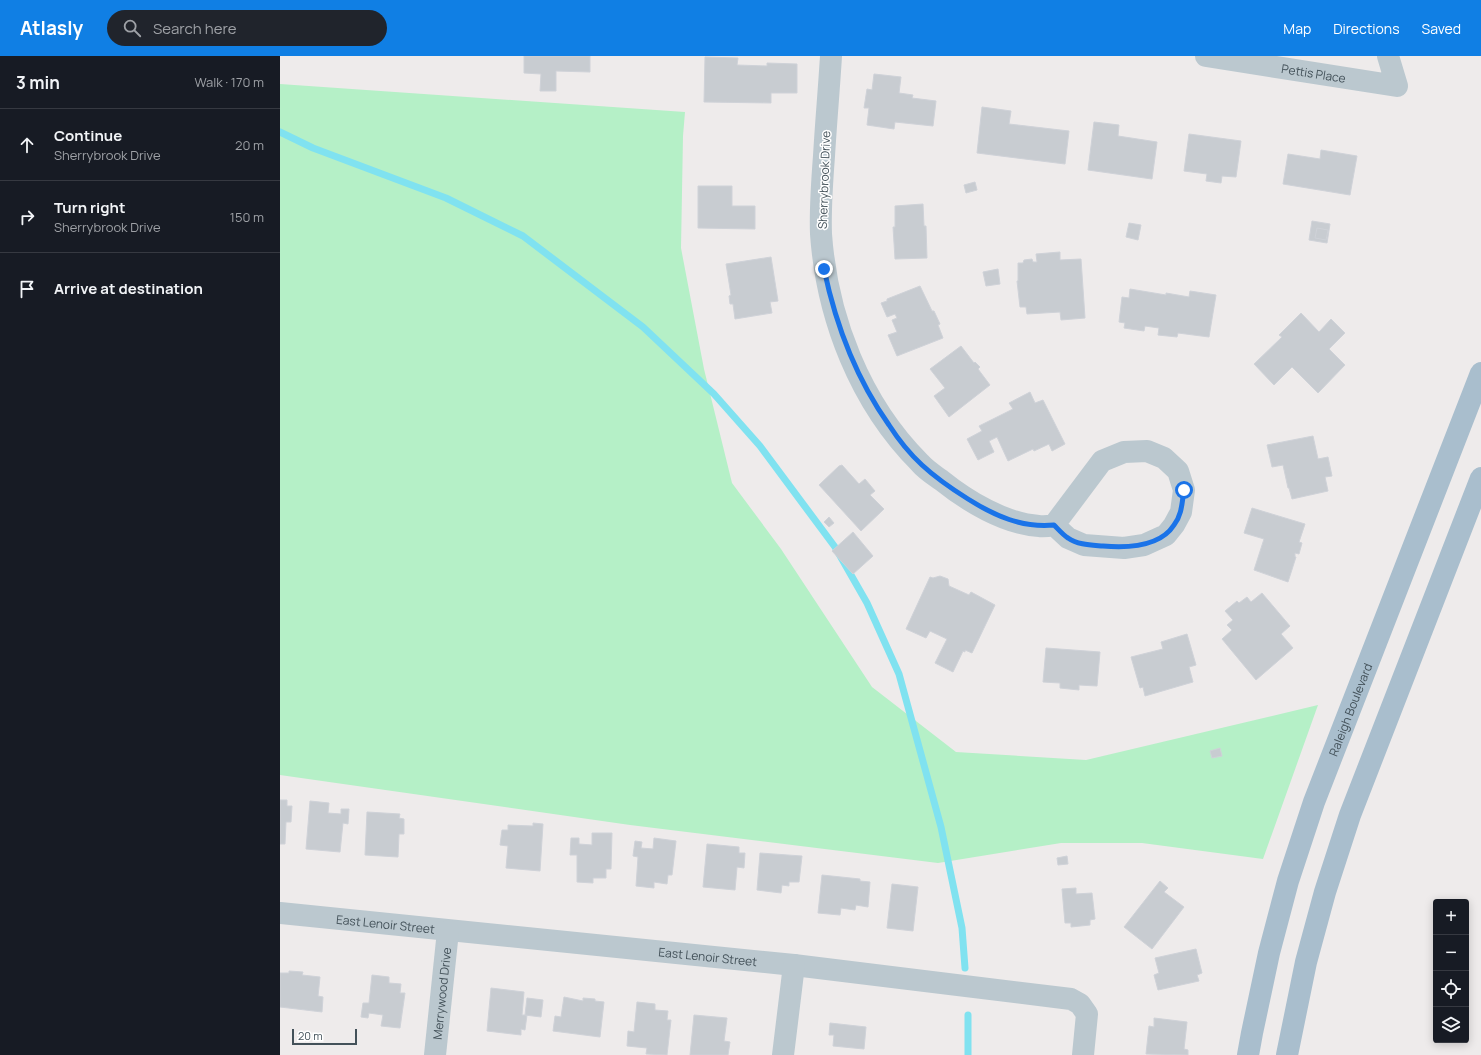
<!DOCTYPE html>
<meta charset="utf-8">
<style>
:root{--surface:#171b24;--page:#20242c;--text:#f1f3f6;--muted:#9ea1a6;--line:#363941;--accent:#107fe4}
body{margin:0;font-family:Manrope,sans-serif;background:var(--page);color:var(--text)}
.controls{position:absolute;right:12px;bottom:12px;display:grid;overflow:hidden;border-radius:4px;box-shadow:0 2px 10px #0003}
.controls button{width:36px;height:36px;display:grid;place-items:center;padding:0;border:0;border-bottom:1px solid var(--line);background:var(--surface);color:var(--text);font:20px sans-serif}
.scale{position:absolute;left:12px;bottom:10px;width:65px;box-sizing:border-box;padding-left:4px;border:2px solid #435159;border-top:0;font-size:11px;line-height:14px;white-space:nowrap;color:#435159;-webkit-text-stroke:3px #fff;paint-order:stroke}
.stop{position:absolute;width:12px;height:12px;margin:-9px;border:3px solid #1a73e8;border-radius:50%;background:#fff}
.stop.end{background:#1a73e8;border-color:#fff;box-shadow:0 1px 4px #0008}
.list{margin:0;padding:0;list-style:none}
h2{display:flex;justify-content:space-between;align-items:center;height:52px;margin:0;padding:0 16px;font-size:17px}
h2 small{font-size:13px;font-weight:400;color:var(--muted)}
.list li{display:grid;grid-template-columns:26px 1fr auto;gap:12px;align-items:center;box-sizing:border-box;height:72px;padding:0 16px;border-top:1px solid var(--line)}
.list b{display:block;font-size:15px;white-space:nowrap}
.list p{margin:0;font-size:13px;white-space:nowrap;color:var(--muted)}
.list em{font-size:13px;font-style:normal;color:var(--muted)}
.icon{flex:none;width:22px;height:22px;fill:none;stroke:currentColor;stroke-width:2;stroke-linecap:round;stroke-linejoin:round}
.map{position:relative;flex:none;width:1201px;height:999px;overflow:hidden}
header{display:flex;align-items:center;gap:24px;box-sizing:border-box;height:56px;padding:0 20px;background:var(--accent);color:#fff}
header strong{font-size:19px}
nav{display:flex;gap:22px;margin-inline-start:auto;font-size:14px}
.search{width:280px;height:36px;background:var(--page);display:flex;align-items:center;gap:10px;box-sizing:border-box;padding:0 14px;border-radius:22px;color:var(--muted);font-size:15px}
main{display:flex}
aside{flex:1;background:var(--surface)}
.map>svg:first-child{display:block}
.green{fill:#b5f0c7}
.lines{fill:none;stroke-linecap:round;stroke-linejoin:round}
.stream{stroke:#80e2f0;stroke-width:7}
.building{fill:#c8ccd1;stroke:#cfd2d8}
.street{stroke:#bbc8cf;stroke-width:22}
.primary{stroke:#a9becd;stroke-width:22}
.route{stroke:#1a73e8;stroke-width:5}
.labels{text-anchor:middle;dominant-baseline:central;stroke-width:3;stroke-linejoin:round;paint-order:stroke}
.street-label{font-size:12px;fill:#435159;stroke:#fff}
</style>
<header>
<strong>Atlasly</strong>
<div class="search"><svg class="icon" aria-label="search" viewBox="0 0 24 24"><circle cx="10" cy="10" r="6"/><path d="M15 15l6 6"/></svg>Search here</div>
<nav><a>Map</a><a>Directions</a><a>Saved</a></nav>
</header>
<main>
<aside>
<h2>3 min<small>Walk · 170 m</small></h2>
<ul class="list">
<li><svg class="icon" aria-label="ahead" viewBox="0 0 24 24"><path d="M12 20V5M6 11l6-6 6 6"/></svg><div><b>Continue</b><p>Sherrybrook Drive</p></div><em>20 m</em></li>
<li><svg class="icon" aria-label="right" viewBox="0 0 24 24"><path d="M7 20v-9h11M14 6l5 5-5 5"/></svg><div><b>Turn right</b><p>Sherrybrook Drive</p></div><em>150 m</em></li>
<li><svg class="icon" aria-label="arrive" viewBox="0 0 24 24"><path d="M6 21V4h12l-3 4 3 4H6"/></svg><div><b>Arrive at destination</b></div></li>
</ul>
</aside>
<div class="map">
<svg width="1201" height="999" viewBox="0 0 1201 999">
<rect width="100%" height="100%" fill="#eeebeb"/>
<polygon class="green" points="0,28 405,56 403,80 401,192 424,313 452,427 501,493 592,631 676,696 806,704 1038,649 983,803 862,787 781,787 658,807 350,769 0,719"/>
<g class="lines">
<g class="stream">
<polyline points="0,76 33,92 166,142 243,180 363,271 434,338 480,390 555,491 587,547 619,618 661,771 682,872 685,912"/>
<polyline points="688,959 688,999"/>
</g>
</g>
<g class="building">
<polygon points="244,0 310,0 310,16 276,15 276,35 260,35 261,18 244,17"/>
<polygon points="425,1 458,2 457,9 487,10 487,7 517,8 517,37 491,37 491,47 424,46"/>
<polygon points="594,18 621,21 619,37 633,39 632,42 656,45 653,70 615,66 614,73 587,69 589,52 584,52 587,33 592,34"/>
<polygon points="702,51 731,55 729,68 789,75 785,108 697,97"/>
<polygon points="814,66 839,69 838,80 877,86 872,123 808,114"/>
<polygon points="909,78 961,85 956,121 942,120 941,127 926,125 927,118 904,115"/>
<polygon points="1041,94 1077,100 1070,139 1003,128 1008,98 1040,103"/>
<polygon points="695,126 697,134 686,137 684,129"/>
<polygon points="418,130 452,130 452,150 475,150 475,173 418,172"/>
<polygon points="643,148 644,170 646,170 647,202 615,203 613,171 615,171 615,150"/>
<polygon points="1032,165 1050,168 1047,187 1029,184"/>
<polygon points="849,167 861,169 858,184 846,181"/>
<polygon points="1037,172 1048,174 1046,184 1035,182"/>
<polygon points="780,196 780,204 801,203 805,262 781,264 780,256 747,258 746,251 740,251 737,225 738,225 738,207 743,207 744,204 752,203 753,206 757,206 756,198"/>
<polygon points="491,201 498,245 490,246 492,257 455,263 453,248 450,248 449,240 451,239 446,208"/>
<polygon points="718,213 720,228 706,230 703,216"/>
<polygon points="640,230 652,255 654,255 660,268 658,269 663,282 617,300 608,279 617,276 612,264 617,262 615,258 607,261 601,247 607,245 607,243"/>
<polygon points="850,233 886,239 886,237 909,241 910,235 936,239 929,281 898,277 897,281 878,279 879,272 865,270 864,275 844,272 845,267 839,266 842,241 849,242"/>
<polygon points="1021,257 1039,276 1051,263 1065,277 1049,293 1065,309 1038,337 1012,311 994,329 974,308 1002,281 999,279"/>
<polygon points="681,290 694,307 695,306 700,311 698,313 710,329 669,361 654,340 665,332 650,313"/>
<polygon points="750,336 755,347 763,344 785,388 772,395 769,388 754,395 753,393 728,405 717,381 709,385 714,396 698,404 687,383 702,375 699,370 733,353 729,347"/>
<polygon points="1033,380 1038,403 1048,401 1052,420 1045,421 1048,435 1012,443 1009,432 1008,432 1003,409 992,411 987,389"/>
<polygon points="562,409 579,428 585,423 595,435 590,439 604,453 581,475 539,429 559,410"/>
<polygon points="972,452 1025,468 1019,486 1022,487 1019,498 1015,497 1015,501 1016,501 1008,526 974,514 984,483 964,477"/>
<polygon points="549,461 554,467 549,471 544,466"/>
<polygon points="573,476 593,500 573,518 552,495"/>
<polygon points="660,520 668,523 669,530 689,539 691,536 715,549 692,597 685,594 685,596 683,595 673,616 655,607 667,583 650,575 646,582 626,573 650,521 653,522"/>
<polygon points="982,537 1010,570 1001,578 1013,592 976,624 942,583 952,574 947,569 953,564 945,555 957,545 959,547 967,541 971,546"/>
<polygon points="907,578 916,609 909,611 913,626 865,640 863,631 860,632 851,601 883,593 881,586"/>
<polygon points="766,592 820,596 817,630 799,629 799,634 780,632 780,627 763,626"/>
<polygon points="940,692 942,700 932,702 930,695"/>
<polygon points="0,744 7,744 7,750 12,750 11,766 6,766 5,788 0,788"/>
<polygon points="30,745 49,747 48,757 61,758 61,753 69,753 68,768 63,767 60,796 26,793"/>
<polygon points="87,756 120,758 119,762 124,763 124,778 119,778 118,801 85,799"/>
<polygon points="253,767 263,768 260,815 226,812 228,790 220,789 222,774 228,774 228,769 253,770"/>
<polygon points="312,777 332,777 331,813 326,813 326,822 313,822 313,827 297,826 297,799 290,799 291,782 299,782 299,788 312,789"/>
<polygon points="374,782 396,785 392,819 388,819 387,828 374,826 374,832 356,830 358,801 353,800 355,785 362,786 361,792 373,793"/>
<polygon points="427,788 459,791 459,797 465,797 464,812 457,811 455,834 423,831"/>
<polygon points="480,797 522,800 519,826 509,826 509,830 502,829 501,837 477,834"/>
<polygon points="787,800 788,808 778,809 777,802"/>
<polygon points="542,819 580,823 580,825 590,826 588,851 576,849 575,854 561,852 560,859 538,857"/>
<polygon points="880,825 888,832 884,836 904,851 872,893 844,871"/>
<polygon points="612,828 638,831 633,875 607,872"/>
<polygon points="796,832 796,838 812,837 815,863 810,864 810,869 791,871 791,867 785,867 782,833"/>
<polygon points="916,893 922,917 917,919 919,925 878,934 874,919 879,917 875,902"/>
<polygon points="9,915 23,916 22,919 40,921 38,940 43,941 42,956 0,951 0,917 9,917"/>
<polygon points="92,919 109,921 109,927 121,928 120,937 125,937 120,972 101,970 103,959 89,957 88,962 81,961 83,947 89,947"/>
<polygon points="211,932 244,936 242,959 247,959 245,974 241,973 241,979 207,975"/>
<polygon points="284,941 303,945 303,942 315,943 315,945 324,946 320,981 273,975 275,960 281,961"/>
<polygon points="247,942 263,944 261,961 245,959"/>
<polygon points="357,946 375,948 375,954 388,955 387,964 391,964 387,999 366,998 367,992 347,990 348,975 354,976"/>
<polygon points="414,959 447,962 444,985 450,986 448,999 410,999"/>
<polygon points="874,962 907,966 904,993 908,994 908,999 866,998 869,970 874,971"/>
<polygon points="550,967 586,971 584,993 553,990 554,979 549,979"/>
</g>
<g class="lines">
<g class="street">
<path d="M551,0c-2,33 -5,66 -7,100 -2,26 -4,52 -3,78 6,84 39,169 99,229 6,7 14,12 21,17 26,21 64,44 98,46 5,1 10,0 15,-1l14,13 16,7 40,3 20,-3 22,-10 8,-10 7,-13 3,-22 -6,-19 -14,-13 -17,-7 -23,1 -22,9 -48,64"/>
<path id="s1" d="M926,0l191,30 -9,-30"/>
<path id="s2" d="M0,857l514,52 277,34 9,5 7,10 -4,41"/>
<path id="s3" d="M155,999l13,-124"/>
<polyline points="503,999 514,909"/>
</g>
<g class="primary">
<path id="s4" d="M968,999l4,-22 17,-80 19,-72 26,-79 167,-429"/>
<polyline points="1007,999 1026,906 1045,836 1070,759 1201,422"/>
</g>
</g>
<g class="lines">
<path class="route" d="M544,213c12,57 31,108 65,156 9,14 20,28 33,40 14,13 30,24 46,34 27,17 54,29 86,26 4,4 9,10 14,13 10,7 23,7 35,8 24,2 57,1 71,-21 8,-10 8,-23 10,-35"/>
</g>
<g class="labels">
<g class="street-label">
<text stroke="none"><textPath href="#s1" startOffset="109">Pettis Place</textPath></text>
<text transform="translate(544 124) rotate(-88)">Sherrybrook Drive</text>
<text stroke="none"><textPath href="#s4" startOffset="361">Raleigh Boulevard</textPath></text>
<text stroke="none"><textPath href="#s2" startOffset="106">East Lenoir Street</textPath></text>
<text stroke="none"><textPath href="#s2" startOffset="430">East Lenoir Street</textPath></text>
<text stroke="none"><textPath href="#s3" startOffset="62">Merrywood Drive</textPath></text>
</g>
</g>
</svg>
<div class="controls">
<button>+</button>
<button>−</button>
<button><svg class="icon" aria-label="locate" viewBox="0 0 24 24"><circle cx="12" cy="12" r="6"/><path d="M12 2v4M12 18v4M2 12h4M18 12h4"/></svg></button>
<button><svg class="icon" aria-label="layers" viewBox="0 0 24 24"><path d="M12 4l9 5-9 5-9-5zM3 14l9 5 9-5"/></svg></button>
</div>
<div class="scale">20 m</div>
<div class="stop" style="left:904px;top:434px"></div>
<div class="stop end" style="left:544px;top:213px"></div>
</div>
</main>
